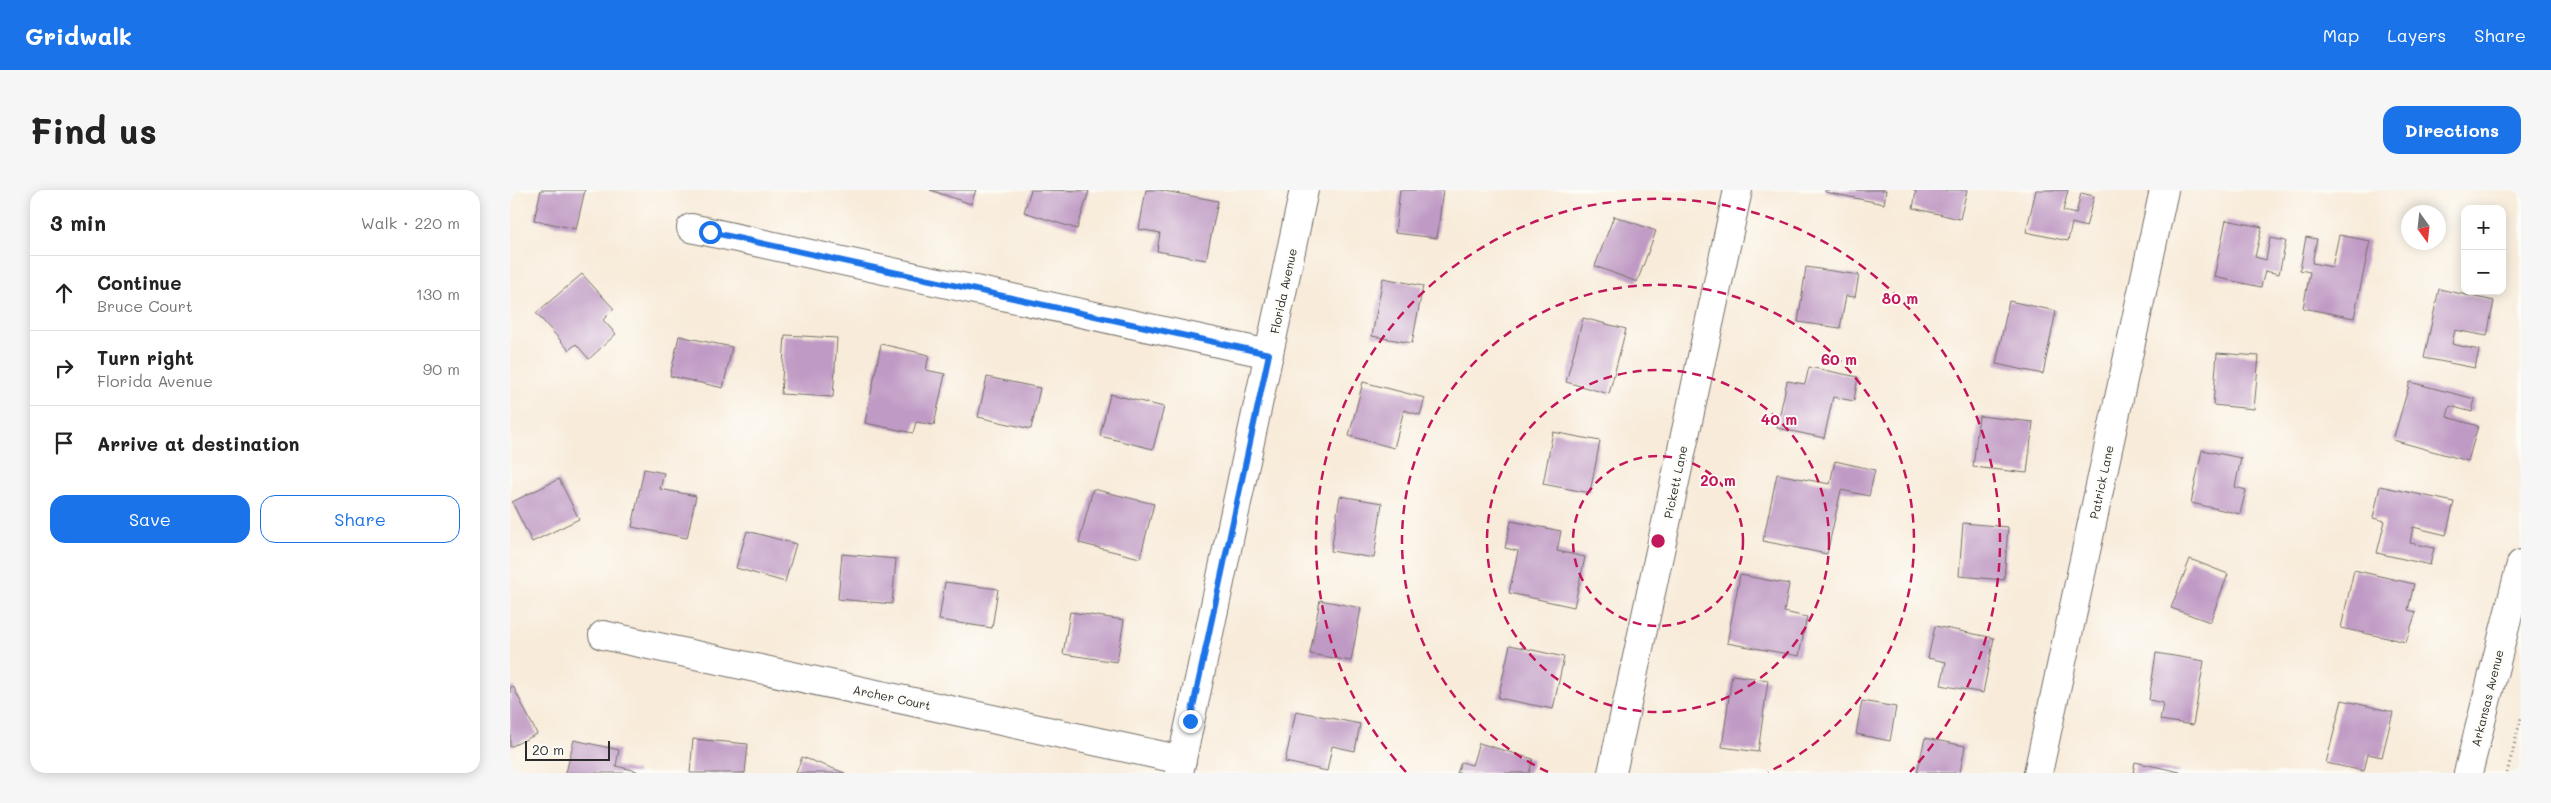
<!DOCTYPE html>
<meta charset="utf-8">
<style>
:root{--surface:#fff;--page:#f6f6f6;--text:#222;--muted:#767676;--line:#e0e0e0;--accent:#1a73e8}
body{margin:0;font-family:Mali,sans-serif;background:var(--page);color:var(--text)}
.controls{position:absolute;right:15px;top:15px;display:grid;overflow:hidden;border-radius:10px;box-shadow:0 2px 12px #0003}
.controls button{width:45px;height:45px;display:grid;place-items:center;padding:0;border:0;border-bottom:1px solid var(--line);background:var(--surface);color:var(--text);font:25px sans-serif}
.compass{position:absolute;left:1891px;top:15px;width:45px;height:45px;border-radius:50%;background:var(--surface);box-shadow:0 2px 12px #0003;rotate:165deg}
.scale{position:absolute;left:15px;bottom:12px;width:85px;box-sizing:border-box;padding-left:5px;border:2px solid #2b2b2b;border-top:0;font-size:14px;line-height:18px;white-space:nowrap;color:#2b2b2b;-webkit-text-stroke:4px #fdfcf7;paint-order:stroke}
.stop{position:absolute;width:15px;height:15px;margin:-11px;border:4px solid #1a73e8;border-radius:50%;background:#fff}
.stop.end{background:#1a73e8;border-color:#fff;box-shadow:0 1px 5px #0008}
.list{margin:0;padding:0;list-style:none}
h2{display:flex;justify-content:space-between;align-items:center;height:65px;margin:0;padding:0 20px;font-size:21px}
h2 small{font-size:16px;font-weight:400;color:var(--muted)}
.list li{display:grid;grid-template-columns:32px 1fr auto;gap:15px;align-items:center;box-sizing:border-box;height:75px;padding:0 20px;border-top:1px solid var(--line)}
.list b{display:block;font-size:19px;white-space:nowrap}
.list p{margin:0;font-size:16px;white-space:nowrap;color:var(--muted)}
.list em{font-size:16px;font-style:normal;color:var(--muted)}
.actions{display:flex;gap:10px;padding:15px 20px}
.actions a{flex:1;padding:11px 0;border:1px solid var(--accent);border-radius:15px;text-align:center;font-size:18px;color:var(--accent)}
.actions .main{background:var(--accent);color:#fff}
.icon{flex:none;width:28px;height:28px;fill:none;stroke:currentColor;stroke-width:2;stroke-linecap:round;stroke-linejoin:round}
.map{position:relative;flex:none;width:2011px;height:583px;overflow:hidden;border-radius:15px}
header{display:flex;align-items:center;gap:30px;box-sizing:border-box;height:70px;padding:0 25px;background:var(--accent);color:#fff}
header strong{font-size:24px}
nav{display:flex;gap:28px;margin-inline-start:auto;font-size:18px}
.intro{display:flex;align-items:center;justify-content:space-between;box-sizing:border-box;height:120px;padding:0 30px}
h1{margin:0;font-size:35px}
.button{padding:12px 22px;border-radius:15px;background:var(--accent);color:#fff;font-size:18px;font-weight:700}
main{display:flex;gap:30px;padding:0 30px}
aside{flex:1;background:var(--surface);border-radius:15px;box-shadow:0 2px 12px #0003}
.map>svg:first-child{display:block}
.building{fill:#bf9ac4}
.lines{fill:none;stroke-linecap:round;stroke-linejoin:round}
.street-casing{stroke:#736e68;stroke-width:30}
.path{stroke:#736e68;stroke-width:3;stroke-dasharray:1 4;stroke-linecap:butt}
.street{stroke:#fff;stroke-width:28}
.route{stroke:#1a73e8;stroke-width:6}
.ring{fill:none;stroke:#c2185b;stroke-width:2.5;stroke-dasharray:9 6}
.labels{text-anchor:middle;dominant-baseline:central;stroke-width:4;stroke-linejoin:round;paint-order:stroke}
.street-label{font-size:12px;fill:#2b2b2b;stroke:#fdfcf7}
.centre{fill:#c2185b;stroke:#fdfcf7;stroke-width:2.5}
.ring-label{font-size:15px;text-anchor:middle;font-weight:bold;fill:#c2185b;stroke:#fdfcf7;stroke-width:4;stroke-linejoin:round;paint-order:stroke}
</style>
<header>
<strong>Gridwalk</strong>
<nav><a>Map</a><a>Layers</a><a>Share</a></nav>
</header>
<div class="intro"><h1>Find us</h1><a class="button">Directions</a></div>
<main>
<aside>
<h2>3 min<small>Walk · 220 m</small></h2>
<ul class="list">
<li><svg class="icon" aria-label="ahead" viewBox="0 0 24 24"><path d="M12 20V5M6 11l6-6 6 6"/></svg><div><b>Continue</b><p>Bruce Court</p></div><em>130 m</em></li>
<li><svg class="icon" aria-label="right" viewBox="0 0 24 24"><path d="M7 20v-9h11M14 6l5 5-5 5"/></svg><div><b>Turn right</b><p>Florida Avenue</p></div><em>90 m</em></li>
<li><svg class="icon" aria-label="arrive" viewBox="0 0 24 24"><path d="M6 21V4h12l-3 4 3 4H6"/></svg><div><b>Arrive at destination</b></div></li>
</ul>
<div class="actions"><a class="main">Save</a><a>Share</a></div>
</aside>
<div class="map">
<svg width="2011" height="583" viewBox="0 0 2011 583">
<rect width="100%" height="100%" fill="#fdfcf7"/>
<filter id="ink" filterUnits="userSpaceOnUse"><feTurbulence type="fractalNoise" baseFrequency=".02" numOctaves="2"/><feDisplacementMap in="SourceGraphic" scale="10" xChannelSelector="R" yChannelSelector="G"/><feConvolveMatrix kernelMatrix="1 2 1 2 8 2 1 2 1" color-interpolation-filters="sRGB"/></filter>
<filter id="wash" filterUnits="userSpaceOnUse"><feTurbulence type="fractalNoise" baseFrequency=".0096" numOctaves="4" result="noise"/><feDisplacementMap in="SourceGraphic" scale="20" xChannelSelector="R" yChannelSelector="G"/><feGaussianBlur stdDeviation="1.12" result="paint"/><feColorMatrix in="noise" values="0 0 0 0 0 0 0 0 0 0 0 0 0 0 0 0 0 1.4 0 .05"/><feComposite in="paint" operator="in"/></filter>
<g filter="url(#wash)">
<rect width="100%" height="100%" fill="#f8ebd9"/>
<g id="blocks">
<g class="building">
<polygon points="31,0 75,0 66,39 24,30"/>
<polygon points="420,0 466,0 461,14"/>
<polygon points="521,0 579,1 567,39 514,22"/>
<polygon points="636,0 649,0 708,11 696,70 647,61 650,43 629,39"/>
<polygon points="890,0 933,0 927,48 885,43"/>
<polygon points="1315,0 1376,0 1374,14 1315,2"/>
<polygon points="1457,0 1450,29 1403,18 1406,2 1403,0"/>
<polygon points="1526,0 1558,0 1553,21 1566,24 1571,3 1584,6 1576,37 1562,33 1558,51 1516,42"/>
<polygon points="1104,26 1146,41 1127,92 1085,76"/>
<polygon points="1716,30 1752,37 1745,67 1756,70 1760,48 1776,51 1769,84 1755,81 1751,97 1704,87"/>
<polygon points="1829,45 1860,51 1844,128 1793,118 1800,82 1790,80 1796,47 1807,49 1802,73 1822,77"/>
<polygon points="1296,77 1349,85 1345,107 1336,106 1330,138 1288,132"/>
<polygon points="72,84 104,119 93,130 106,144 79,169 66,154 59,160 26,123"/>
<polygon points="873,88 913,96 902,153 862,146"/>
<polygon points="1929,99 1984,111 1977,146 1945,140 1942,154 1969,160 1965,178 1914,168"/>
<polygon points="1499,111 1546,121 1533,184 1486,174"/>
<polygon points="1073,128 1116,139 1099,204 1056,192"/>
<polygon points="275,145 327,148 323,207 271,204"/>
<polygon points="169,146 222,157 213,198 160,186"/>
<polygon points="371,154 419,165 416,180 435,184 424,235 406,232 403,243 355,233"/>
<polygon points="1707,163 1749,166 1744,219 1703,215"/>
<polygon points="1299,177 1348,187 1344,211 1323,207 1314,248 1267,238 1277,191 1295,194"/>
<polygon points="477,187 530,198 521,239 468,227"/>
<polygon points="853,192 915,208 910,225 894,220 884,258 839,246"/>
<polygon points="1900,192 1965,209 1962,222 1940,216 1937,227 1968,236 1958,271 1883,250"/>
<polygon points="600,204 654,217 643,259 590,246"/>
<polygon points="1469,226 1523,232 1517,283 1463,277"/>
<polygon points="1043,242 1090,251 1080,303 1033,294"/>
<polygon points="1692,260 1731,268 1725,297 1736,300 1730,324 1681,313"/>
<polygon points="1325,271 1365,280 1359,306 1331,300 1317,364 1253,351 1267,284 1320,294"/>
<polygon points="134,279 154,283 150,299 186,306 177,348 122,337"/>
<polygon points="49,289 69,329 22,352 2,312"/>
<polygon points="1870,296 1944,312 1936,345 1903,337 1900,353 1924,358 1920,375 1867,363 1875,331 1863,328"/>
<polygon points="583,299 644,314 630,368 569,353"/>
<polygon points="830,306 872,313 864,368 821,361"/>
<polygon points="1001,331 1051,341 1047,361 1075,367 1064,417 999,403 1008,361 995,358"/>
<polygon points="1453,333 1498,337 1494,390 1449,386"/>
<polygon points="237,341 286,354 275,392 226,378"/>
<polygon points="332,364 386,369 382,414 328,409"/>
<polygon points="1680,369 1718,384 1700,432 1661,418"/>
<polygon points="1844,380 1904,394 1898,420 1906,422 1896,452 1831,438"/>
<polygon points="1230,385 1279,394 1274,422 1297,427 1289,466 1217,453"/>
<polygon points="435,392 488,399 482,438 429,430"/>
<polygon points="810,410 851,418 841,471 800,464"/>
<polygon points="560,422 614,430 607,472 553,464"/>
<polygon points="1425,436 1484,448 1473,503 1431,495 1436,472 1418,468"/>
<polygon points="1000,455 1054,467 1043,519 988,508"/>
<polygon points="1646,463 1694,471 1683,535 1650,530 1653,513 1639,510"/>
<polygon points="1222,485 1258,490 1248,562 1212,557"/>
<polygon points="3,496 27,544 0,557 0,498"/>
<polygon points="1832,510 1883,522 1872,567 1858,564 1854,581 1816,573"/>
<polygon points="1352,511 1386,517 1380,551 1346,544"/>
<polygon points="786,521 850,534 845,561 822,556 817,581 775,572"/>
<polygon points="1415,548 1455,556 1450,583 1407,583"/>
<polygon points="183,549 238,554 235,583 180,583"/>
<polygon points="64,550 109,560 106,576 127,581 127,583 56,583"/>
<polygon points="969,553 1023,569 1019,583 947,583 951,572 962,575"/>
<polygon points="292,567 335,583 286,583"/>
<polygon points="1625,572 1670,582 1670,583 1623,583"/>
</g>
</g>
</g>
<g filter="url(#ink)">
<use href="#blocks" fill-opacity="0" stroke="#736e68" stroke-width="1"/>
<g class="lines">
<g class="street-casing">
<g id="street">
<polyline points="181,38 759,164"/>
<polyline points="93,445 672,570"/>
<polyline points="669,583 794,0"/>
<polyline points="1102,583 1228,0"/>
<polyline points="1528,583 1654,0"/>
<polyline points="1958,583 2011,374"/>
</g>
</g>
<polyline class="path" points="1997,583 2011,528"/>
<use href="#street" class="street"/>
</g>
</g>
<g class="lines" filter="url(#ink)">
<polyline class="route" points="200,42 759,164 680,531"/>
</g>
<g class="ring">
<circle cx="1148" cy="351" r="85"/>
<circle cx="1148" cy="351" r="171"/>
<path d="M1038 582A256 256 0 1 1 1258 582"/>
<path d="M896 582A342 342 0 1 1 1400 582"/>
</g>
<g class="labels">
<g class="street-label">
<text transform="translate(773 101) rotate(-78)">Florida Avenue</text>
<text transform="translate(1165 292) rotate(-78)">Pickett Lane</text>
<text transform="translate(1591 292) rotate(-78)">Patrick Lane</text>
<text transform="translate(382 507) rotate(12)">Archer Court</text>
<text transform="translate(1977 508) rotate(-76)">Arkansas Avenue</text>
</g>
</g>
<circle cx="1148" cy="351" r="8" class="centre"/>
<g class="ring-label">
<text x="1390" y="114">80 m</text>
<text x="1329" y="175">60 m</text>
<text x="1269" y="235">40 m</text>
<text x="1208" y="296">20 m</text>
</g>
</svg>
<div class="controls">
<button>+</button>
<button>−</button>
</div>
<svg class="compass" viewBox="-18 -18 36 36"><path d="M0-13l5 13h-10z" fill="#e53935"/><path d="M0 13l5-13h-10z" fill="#767676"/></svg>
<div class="scale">20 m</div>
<div class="stop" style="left:200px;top:42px"></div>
<div class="stop end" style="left:680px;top:531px"></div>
</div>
</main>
